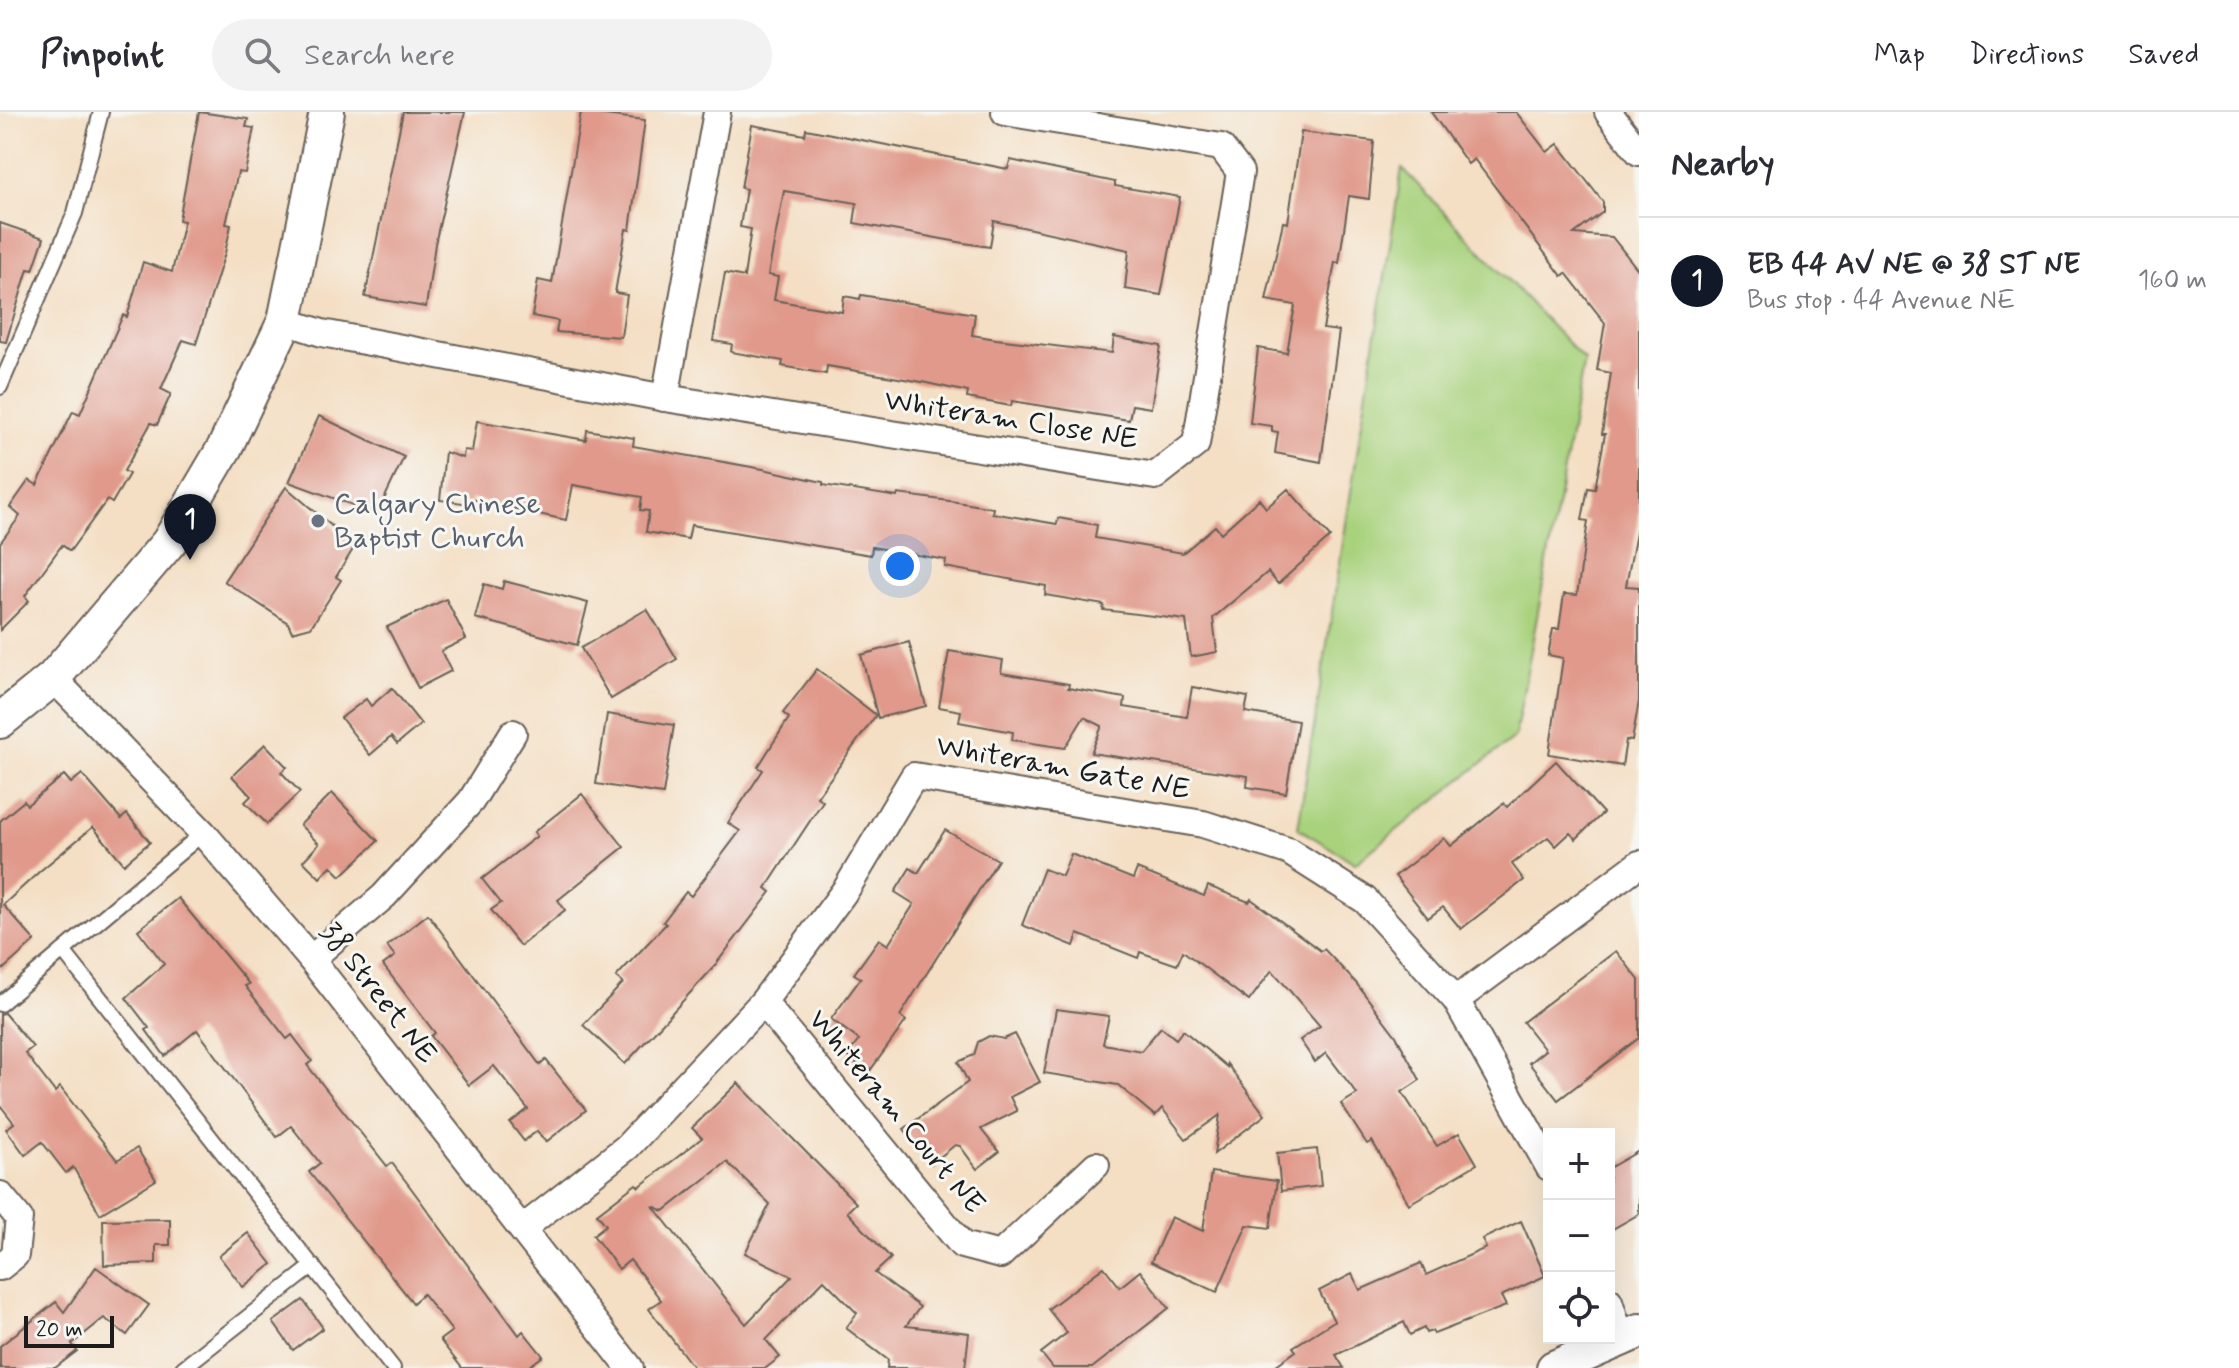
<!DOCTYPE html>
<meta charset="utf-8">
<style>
:root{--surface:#fff;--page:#f2f2f3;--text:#2b2b33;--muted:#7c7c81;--line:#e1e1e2;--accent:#111827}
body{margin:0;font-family:Mynerve,sans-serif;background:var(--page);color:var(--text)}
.controls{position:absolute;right:24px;bottom:24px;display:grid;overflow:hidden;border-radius:0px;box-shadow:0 8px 32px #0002}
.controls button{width:72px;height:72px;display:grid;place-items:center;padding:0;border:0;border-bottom:2px solid var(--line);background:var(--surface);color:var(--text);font:40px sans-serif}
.scale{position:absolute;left:24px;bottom:20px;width:90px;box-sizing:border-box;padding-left:8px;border:4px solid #1c1c1c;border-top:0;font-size:22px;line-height:28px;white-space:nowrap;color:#1c1c1c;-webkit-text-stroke:6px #f6f6f2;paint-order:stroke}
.you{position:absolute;left:900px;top:454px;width:28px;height:28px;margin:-20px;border:6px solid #fff;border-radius:50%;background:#1a73e8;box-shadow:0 0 0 12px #1a73e833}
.badge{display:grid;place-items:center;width:52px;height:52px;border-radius:50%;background:var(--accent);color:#fff;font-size:26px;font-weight:700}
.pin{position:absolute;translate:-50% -66px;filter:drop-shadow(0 2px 4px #0008)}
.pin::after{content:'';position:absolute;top:42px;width:28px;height:24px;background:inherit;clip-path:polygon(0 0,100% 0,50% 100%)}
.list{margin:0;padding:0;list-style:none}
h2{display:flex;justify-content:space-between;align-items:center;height:104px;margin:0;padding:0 32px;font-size:34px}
h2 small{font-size:26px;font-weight:400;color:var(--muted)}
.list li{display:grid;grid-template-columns:52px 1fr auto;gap:24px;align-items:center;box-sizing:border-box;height:128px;padding:0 32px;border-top:2px solid var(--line)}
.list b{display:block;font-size:30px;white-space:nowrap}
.list p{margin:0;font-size:26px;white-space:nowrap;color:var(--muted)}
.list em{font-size:26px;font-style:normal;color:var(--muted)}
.icon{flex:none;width:44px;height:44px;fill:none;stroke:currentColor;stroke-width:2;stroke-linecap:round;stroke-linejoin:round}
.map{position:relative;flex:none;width:1639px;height:1256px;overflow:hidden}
header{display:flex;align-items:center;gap:48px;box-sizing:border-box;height:112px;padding:0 40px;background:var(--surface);border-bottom:2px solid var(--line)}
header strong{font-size:38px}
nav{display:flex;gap:44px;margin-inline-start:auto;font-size:28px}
.search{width:560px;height:72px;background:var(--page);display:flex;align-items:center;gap:20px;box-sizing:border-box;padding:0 28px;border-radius:44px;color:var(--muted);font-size:30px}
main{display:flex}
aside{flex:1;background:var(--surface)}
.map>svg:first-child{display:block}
.green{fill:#a9d27d;stroke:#62774c;stroke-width:2}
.building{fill:#e0998a;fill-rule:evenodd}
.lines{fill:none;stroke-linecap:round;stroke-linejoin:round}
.service-casing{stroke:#686057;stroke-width:18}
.minor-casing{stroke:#686057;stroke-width:30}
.tertiary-casing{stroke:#686057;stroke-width:38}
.service{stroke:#fff;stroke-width:14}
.minor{stroke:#fff;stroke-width:26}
.tertiary{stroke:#fff;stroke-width:34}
.worship-dot{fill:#6b7280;stroke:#f6f6f2;stroke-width:3}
.labels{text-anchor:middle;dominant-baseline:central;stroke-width:6;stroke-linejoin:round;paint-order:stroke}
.street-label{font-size:30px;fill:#1c1c1c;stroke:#f6f6f2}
.worship-label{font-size:30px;fill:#5b616d;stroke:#f6f6f2;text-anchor:start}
</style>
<header>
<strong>Pinpoint</strong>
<div class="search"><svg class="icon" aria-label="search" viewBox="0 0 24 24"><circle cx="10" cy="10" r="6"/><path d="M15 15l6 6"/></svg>Search here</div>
<nav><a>Map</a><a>Directions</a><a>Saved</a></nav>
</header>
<main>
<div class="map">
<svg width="1639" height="1256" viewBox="0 0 1639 1256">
<rect width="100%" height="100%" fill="#f6f6f2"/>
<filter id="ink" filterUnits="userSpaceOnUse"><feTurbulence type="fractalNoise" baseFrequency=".0125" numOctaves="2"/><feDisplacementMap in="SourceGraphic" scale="16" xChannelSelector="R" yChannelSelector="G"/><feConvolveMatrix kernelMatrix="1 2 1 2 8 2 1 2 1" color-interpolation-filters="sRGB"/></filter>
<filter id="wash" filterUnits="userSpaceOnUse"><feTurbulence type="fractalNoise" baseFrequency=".006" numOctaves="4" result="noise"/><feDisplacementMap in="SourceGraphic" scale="32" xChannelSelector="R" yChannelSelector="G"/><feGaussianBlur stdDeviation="1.8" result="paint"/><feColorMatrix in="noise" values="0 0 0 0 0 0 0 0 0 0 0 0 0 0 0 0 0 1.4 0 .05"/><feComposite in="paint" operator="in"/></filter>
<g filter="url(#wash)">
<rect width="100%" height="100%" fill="#f4dfc4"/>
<polygon class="green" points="1402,56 1584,248 1515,625 1355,751 1298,716"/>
<g id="blocks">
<g class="building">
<polygon points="199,0 248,7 246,15 254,16 245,61 238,60 226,112 231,113 225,141 196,232 183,228 161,277 171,282 157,313 151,311 124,359 129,362 112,391 107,388 70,439 62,433 25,484 29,489 0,518 0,431 20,404 10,395 29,368 37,373 73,299 80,302 123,203 127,205 143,150 172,160 184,109 179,108"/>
<polygon points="403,0 465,0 435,132 426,195 365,185"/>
<polygon points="581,0 645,8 630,118 626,117 615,181 627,183 621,225 556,220 558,209 532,204 538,168 552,171"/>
<polygon points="1431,0 1516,0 1547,40 1558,32 1603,90 1603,100 1574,122 1612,125 1639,159 1639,405 1626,474 1639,475 1639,589 1632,629 1626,628 1622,654 1549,642 1563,546 1548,543 1553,517 1559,517 1564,482 1577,483 1588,409 1582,408 1588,376 1595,377 1605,322 1602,322 1611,261 1597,258 1605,211 1566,161 1562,164 1474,47 1468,52"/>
<polygon points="752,13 805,23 806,17 1008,57 1010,48 1115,70 1115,74 1180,85 1161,183 1125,177 1129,138 994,109 990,135 964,131 854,111 857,91 784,79 768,163 778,165 774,188 842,200 844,184 860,187 861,183 975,202 972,223 996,227 1112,241 1114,225 1161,234 1151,296 1132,293 1129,308 1012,289 1011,294 967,286 968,280 922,270 827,254 826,262 782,254 783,249 731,240 732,232 713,229 725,161 744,165 751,117 740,115 746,77 741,76"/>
<polygon points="1301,20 1374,29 1369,87 1349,84 1339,151 1335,150 1323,217 1339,219 1321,350 1275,341 1278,320 1272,319 1272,314 1250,311 1258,236 1287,241 1295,193 1266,188 1283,110 1288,111"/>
<polygon points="0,111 44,126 33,158 28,157 6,230 0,229"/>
<polygon points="319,304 404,345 377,402 289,370"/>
<polygon points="477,309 586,328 587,318 634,326 633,334 763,357 823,370 823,373 897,385 898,382 957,390 993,396 992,401 1057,412 1058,406 1097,413 1095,426 1183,441 1215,414 1221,421 1259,387 1266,396 1288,377 1330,425 1278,472 1268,460 1213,506 1217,540 1191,545 1186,508 1103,498 1104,493 1045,483 1046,474 945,455 946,448 872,435 871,443 691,413 688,427 646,420 649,399 640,398 642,385 573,373 566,408 471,387 470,392 440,388 445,340 463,346 464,338 472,339"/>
<polygon points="286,375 355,434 336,465 341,468 311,515 292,520 288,511 224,469"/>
<polygon points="504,469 588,491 577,533 475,506 484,472 502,477"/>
<polygon points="446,487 466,527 441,539 451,559 418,576 387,515"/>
<polygon points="647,497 677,547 611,587 581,536"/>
<polygon points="909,530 926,594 878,606 861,543"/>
<polygon points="949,539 1003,548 1001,561 1069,572 1068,576 1125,586 1124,595 1187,605 1192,575 1248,585 1245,600 1298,609 1286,681 1247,675 1248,664 1091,641 1102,614 1084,605 1065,636 1012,628 1013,620 959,610 961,599 939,595"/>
<polygon points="817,557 876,603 817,685 823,689 766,776 771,780 712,857 625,952 583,913 623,871 616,865 666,812 663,810 686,780 691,784 740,719 728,711 763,658 758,655 789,606 783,601"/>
<polygon points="392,576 421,612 397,632 391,625 370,643 341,606 366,587 371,594"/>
<polygon points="607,602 674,613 663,682 596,672"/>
<polygon points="265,632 287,655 281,660 300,680 267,712 245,690 251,684 232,664"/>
<polygon points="1556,649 1603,701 1576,727 1570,721 1556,734 1548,725 1512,752 1524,768 1461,817 1443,795 1428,806 1395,764 1444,726 1451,734 1504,691 1507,695"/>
<polygon points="82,662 121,707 127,702 150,730 124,752 93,715 40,759 3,793 35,829 0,860 0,709 24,689 27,693 64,663 71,671"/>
<polygon points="332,681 378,729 341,764 331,754 320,766 303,749 319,732 300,713"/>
<polygon points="582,682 624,735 558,788 565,798 520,834 491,798 501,791 482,767 537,724 534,720"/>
<polygon points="945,718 998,748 900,904 906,909 869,960 847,944 859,928 831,907 861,866 854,862 879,827 888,833 914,792 895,780 910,756 918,761"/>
<polygon points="1071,742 1133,767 1137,757 1204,784 1208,774 1249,790 1251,787 1321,839 1324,837 1356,871 1396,924 1420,968 1402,980 1437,1034 1459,1021 1477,1052 1409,1092 1372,1029 1367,1032 1341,992 1357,982 1326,941 1315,950 1300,928 1320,914 1272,858 1249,889 1183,839 1177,853 1140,840 1138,846 1078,822 1074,834 1022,813 1044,757 1062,764"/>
<polygon points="178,786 249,872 245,874 287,927 292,923 312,949 307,953 387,1054 392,1051 411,1076 519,1223 523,1219 543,1244 527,1256 462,1256 440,1228 452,1219 423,1182 413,1191 332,1089 309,1060 320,1051 291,1014 277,1025 197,918 165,944 146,918 149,916 126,886 164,852 138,818"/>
<polygon points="428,802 540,953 546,948 586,998 546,1030 537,1019 524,1029 510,1011 528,997 494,954 469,973 431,924 435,921 383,853 395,844 387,834"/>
<polygon points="1616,839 1639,868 1639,926 1558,988 1529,951 1545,938 1523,910"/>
<polygon points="1056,897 1109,904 1103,932 1141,939 1161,915 1176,927 1183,918 1227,955 1227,952 1265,1003 1214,1042 1220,1003 1186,1027 1162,996 1155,1004 1118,973 1044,961"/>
<polygon points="4,901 33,935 25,941 55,980 60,975 117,1048 137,1036 156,1068 100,1102 73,1055 66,1061 42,1030 25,1043 6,1017 14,1011 0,993 0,902"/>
<polygon points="1015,922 1040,970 1010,985 1017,999 981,1017 999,1040 977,1057 960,1034 955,1033 931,1052 904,1017 968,970 958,950 974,943 978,930 989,924 1004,927"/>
<path d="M738,971l118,120 -9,9 44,46 -16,15 45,34 -14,19 63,7 -4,35h-78l1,-8 -42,-32 11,-15 -33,-33 -58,60 14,17 -14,11h-72l-45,-59 12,-9 -31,-40 -11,9 -26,-34 13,-10 -9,-11 39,-30 3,3 63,-49 -10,-10zM727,1050l43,42 -25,49 47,23 -46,48 -93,-118 11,5z"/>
<polygon points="1317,1037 1321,1074 1281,1079 1277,1041"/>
<polygon points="1639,1039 1639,1102 1609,1119 1609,1056"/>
<polygon points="1211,1060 1277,1069 1270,1116 1247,1113 1217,1180 1151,1150 1171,1105 1203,1119"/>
<polygon points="170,1107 170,1133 156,1133 156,1151 104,1153 103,1108"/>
<polygon points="1521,1109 1545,1164 1501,1184 1506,1194 1434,1222 1432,1219 1426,1221 1424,1216 1410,1223 1404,1210 1336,1243 1344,1256 1272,1256 1296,1239 1293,1235 1334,1209 1319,1179 1352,1162 1360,1178 1421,1151 1426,1163 1486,1136 1482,1127"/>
<polygon points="248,1121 272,1152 243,1175 219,1144"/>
<polygon points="96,1155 149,1193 127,1223 104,1206 72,1232 77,1239 55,1256 0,1256 0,1234 56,1190 64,1200"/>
<polygon points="1104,1155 1120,1175 1140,1159 1169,1196 1092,1256 1053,1256 1041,1241 1067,1221 1048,1197"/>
<polygon points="303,1188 323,1216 293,1238 273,1210"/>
</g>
</g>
</g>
<g filter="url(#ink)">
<use href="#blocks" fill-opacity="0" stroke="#686057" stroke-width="2"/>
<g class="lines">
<g class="service-casing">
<g id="service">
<polyline points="0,275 75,101 101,0"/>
<polyline points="63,839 393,1256"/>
<polyline points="0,892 203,721"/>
<polyline points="183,1256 313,1154"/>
</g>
</g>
<g class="minor-casing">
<g id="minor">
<polyline points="1608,0 1639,40"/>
<polyline points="285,209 322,221 665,286 1155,364 1196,332 1240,60 1221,35 1005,0"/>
<polyline points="665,286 717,0"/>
<polyline points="53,566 203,721 311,847 630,1256"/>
<polyline points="311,847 384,784 471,689 513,621"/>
<polyline points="1456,888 1639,752"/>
<polyline points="763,890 962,1133 1000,1143 1096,1053"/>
<polyline points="0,1083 19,1106 15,1143 0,1155"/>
<polyline points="522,1117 627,1035 763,890 847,776 914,664 1203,712 1288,739 1365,788 1456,888 1549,1055"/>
<polyline points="1609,1189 1621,1227"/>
</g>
</g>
<g class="tertiary-casing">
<g id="tertiary">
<polyline points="0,609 53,566 169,430 225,335 285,209 327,0"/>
<polyline points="1554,1256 1639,1219"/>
</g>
</g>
<use href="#service" class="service"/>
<use href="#minor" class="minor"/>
<use href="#tertiary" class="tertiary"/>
</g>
</g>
<circle class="worship-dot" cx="318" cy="409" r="8"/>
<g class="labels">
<g class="street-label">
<text transform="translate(1011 308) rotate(9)">Whiteram Close NE</text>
<text transform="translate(1063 656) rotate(10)">Whiteram Gate NE</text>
<text transform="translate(378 881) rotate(52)">38 Street NE</text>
<text transform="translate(896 1000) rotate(50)">Whiteram Court NE</text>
</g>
<g class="worship-label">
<text x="334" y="392">Calgary Chinese<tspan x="334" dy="34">Baptist Church</tspan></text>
</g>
</g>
</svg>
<div class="controls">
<button>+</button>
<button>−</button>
<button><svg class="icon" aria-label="locate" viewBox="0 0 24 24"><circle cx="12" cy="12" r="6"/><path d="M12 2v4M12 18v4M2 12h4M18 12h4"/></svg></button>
</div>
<div class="scale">20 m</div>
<div class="you"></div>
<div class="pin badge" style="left:190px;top:448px">1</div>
</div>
<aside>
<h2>Nearby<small></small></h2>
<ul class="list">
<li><span class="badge">1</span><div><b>EB 44 AV NE @ 38 ST NE</b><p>Bus stop · 44 Avenue NE</p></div><em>160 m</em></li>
</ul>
</aside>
</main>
